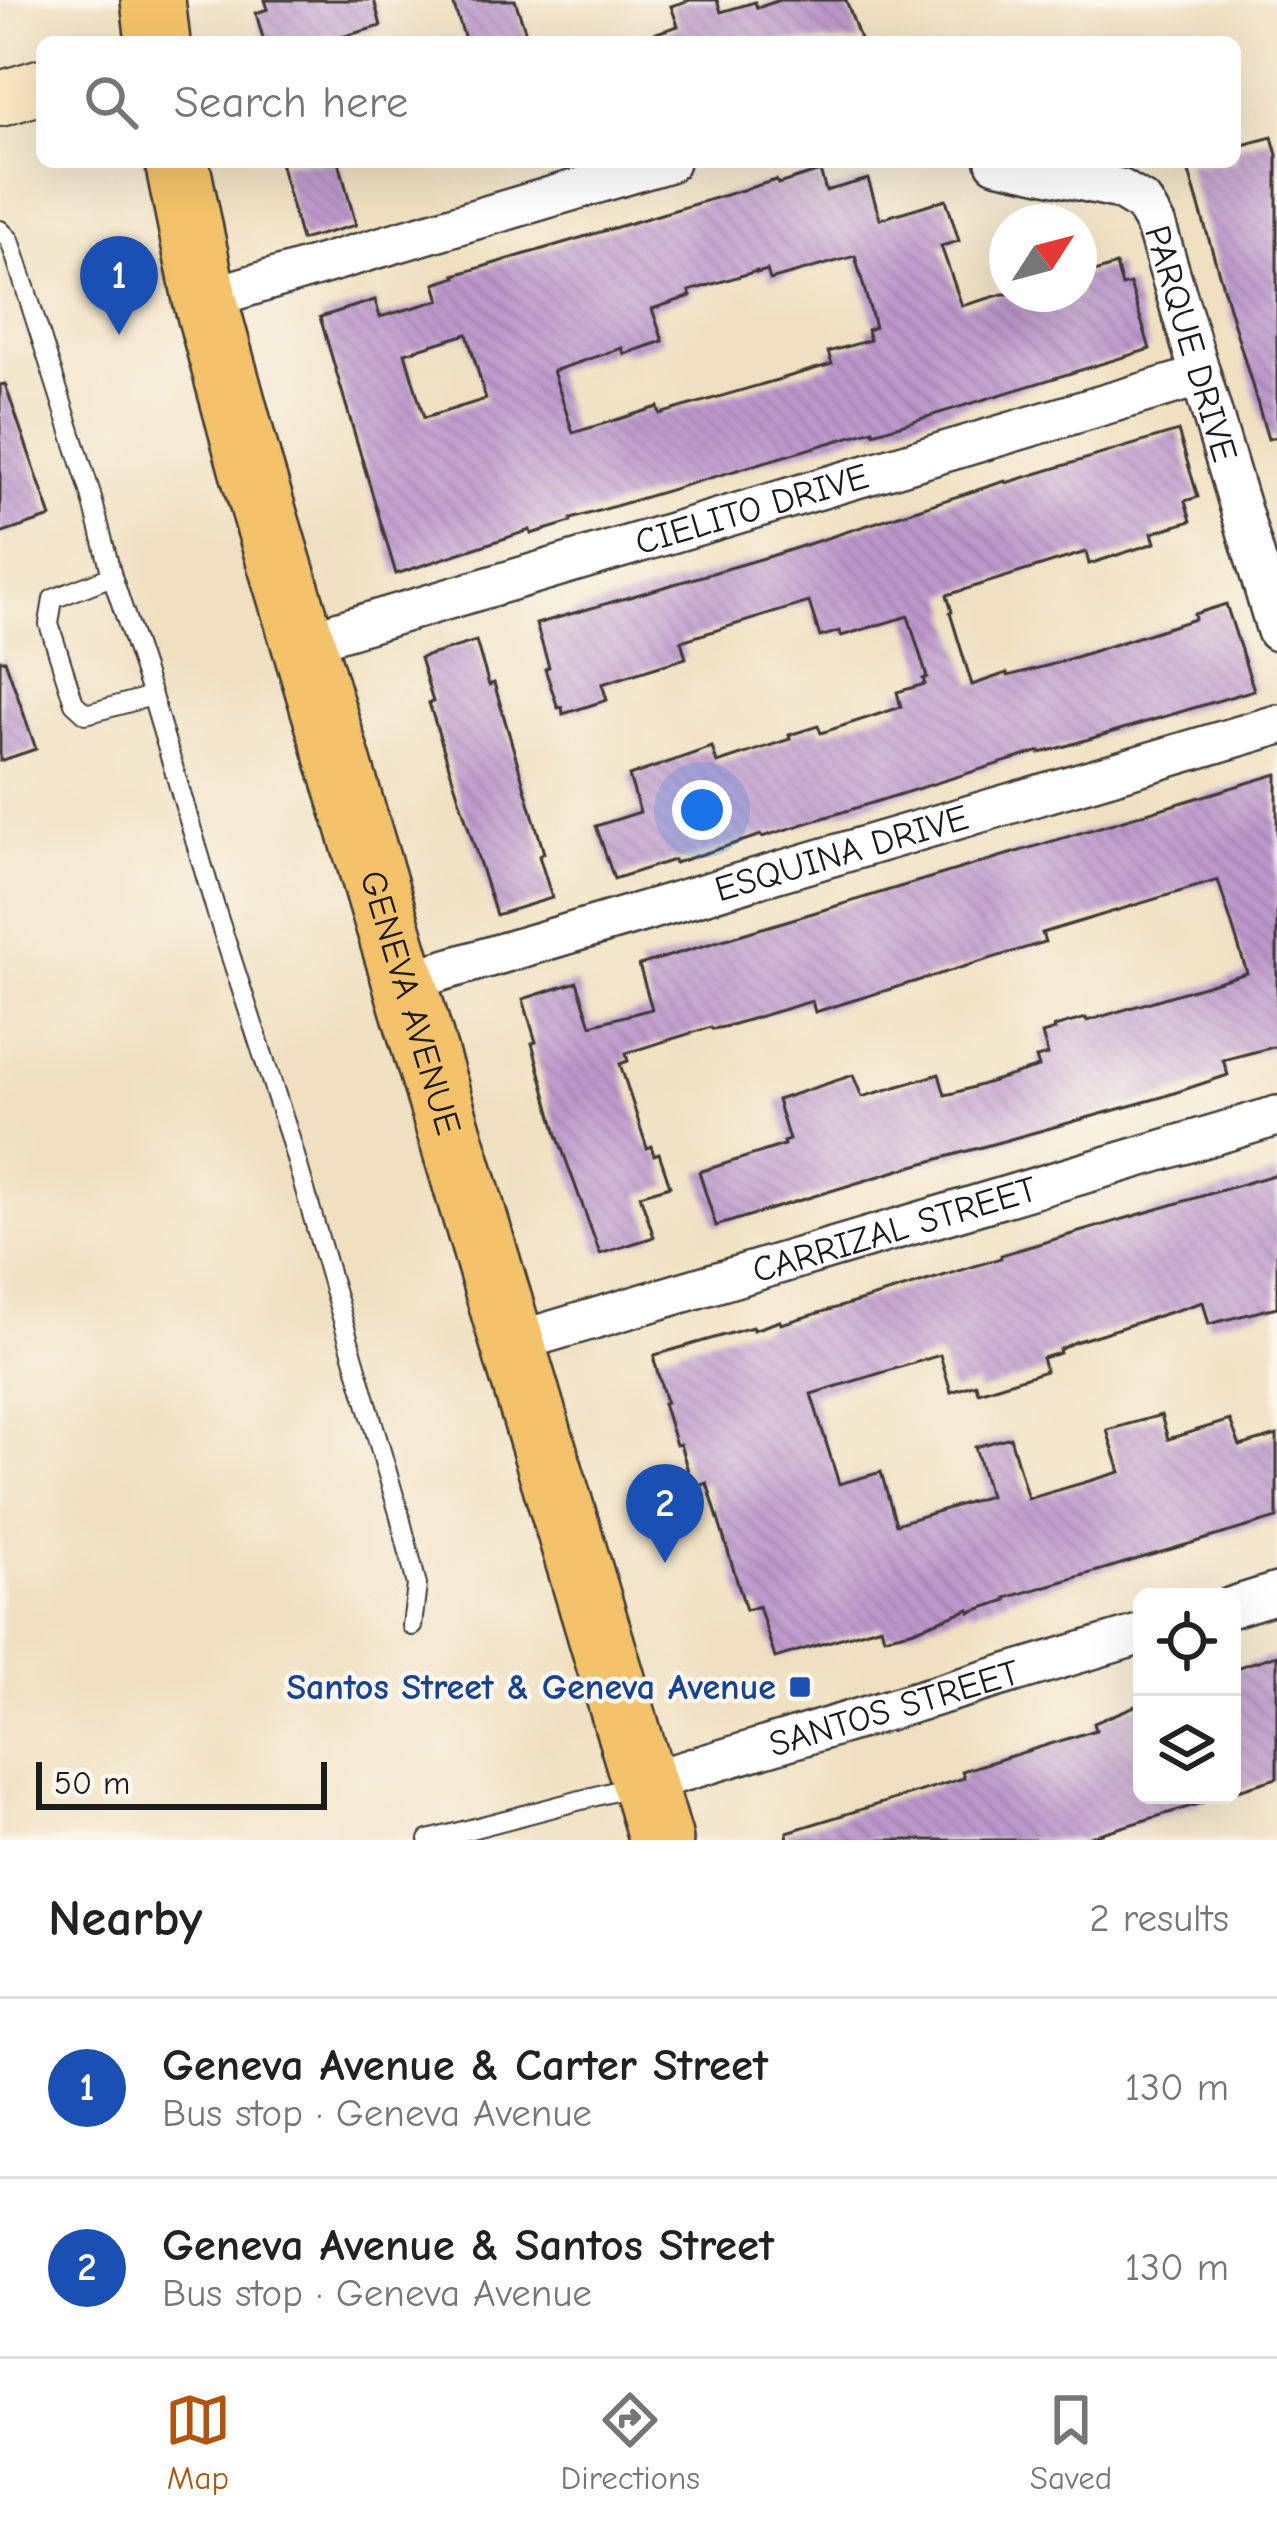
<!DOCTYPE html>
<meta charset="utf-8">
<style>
:root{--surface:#fff;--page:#f2f2f2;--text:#222;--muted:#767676;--line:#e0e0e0;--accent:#b45309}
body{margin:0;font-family:"Comic Neue",sans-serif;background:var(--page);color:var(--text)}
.controls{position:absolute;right:36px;bottom:36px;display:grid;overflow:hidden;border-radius:18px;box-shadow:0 12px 48px #0002}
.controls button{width:108px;height:108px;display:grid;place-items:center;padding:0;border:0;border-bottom:3px solid var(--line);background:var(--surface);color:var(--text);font:60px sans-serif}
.compass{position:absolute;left:989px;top:204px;width:108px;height:108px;border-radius:50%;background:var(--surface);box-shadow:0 12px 48px #0002;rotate:54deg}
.scale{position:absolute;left:36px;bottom:30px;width:291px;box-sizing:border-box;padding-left:12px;border:6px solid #1c1c1c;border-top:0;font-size:33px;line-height:42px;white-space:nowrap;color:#1c1c1c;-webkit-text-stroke:9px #fbf7ec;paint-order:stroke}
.you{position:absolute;left:702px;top:810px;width:42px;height:42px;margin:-30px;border:9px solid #fff;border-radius:50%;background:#1a73e8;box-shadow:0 0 0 18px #1a73e833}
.badge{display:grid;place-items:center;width:78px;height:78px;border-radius:50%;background:var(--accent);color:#fff;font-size:39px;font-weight:700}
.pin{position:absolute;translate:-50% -99px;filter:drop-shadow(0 3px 6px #0008)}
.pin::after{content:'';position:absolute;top:63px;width:42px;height:36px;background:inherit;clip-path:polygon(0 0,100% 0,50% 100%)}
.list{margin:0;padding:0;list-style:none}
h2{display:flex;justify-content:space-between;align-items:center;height:156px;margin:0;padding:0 48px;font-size:51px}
h2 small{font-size:39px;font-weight:400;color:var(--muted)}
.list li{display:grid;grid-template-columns:78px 1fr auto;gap:36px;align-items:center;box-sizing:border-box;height:180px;padding:0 48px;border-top:3px solid var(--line)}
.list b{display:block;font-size:45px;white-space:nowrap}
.list p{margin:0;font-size:39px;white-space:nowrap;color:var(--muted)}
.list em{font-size:39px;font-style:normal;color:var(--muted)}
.icon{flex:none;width:66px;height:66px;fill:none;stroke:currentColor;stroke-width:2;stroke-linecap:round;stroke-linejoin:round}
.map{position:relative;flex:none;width:1277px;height:1840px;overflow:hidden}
.search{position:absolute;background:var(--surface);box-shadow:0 12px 48px #0002;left:36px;right:36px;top:36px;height:132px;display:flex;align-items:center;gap:30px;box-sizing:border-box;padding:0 42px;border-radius:18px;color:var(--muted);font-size:45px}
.sheet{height:516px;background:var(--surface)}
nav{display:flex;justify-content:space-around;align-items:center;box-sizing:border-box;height:168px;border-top:3px solid var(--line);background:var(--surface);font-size:33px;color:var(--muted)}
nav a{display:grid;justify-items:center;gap:6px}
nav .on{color:var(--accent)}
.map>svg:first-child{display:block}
.building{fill:url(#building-back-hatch);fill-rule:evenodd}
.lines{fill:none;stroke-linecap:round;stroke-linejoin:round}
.lane-casing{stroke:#3c3935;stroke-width:22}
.street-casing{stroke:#3c3935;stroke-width:44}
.secondary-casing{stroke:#3c3935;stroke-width:58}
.primary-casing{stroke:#3c3935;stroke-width:68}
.lane{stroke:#fff;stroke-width:18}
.street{stroke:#fff;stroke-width:39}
.secondary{stroke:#fae7c3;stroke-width:54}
.primary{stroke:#f3c26a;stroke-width:63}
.transit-dot{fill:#1a4fb4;stroke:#fbf7ec;stroke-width:4.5}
.labels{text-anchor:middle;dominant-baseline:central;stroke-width:9;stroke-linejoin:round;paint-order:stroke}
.street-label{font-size:36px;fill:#1c1c1c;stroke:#fbf7ec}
.transit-label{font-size:36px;font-weight:bold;fill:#164399;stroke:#fbf7ec;text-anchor:end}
</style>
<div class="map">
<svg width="1277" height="1840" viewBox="0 0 1277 1840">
<defs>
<pattern id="building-back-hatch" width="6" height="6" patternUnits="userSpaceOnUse" patternTransform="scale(3)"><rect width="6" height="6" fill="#be99cd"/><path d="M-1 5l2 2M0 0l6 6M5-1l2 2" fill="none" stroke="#9a7ca6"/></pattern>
</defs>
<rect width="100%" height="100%" fill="#fbf7ec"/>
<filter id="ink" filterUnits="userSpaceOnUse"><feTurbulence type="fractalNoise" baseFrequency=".00833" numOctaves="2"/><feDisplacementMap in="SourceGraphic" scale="24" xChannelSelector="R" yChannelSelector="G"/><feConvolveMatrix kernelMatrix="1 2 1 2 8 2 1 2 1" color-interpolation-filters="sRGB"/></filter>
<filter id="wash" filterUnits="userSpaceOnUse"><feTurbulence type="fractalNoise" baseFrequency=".004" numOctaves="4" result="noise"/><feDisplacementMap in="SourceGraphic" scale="48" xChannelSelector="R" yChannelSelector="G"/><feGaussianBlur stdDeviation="2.7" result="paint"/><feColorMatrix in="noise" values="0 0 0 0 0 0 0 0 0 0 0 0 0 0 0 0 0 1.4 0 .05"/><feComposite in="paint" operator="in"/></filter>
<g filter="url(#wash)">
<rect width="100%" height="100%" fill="#f0e0c1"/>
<g id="blocks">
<g class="building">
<polygon points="265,0 374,0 381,26 323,42 264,42 256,13 268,9"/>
<polygon points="452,0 515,0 529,42 466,42"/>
<polygon points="690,0 717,0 721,12 755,2 757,8 780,0 846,0 861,42 651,42 650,35 678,26 671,6"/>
<polygon points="1272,137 1277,155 1277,437 1268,439 1186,162 1235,162 1235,147"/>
<polygon points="280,162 339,162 356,225 301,240"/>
<path d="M820,171l6,20 42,-12 12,40 66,-20 13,42 -18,5 21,60 41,-12h76v-17l37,-12 6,21 8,-2 20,65 -276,84 -1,-3 -302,89v3l-40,12 -1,-4 -134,44 -76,-257 55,-17 5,17 60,-17 -5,-16 21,-7 -1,-2 321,-95 2,4zM855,256l20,71 -8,3 3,10 -42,12 4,12 -172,50 -2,-7 -85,26 -20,-62 69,-23 2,6 39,-13 -11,-32 39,-13 -2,-5 68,-20v2l10,-3 3,10zM467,334l19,65 -62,19 -19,-65z"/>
<polygon points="5,384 51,517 0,534 0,385"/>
<polygon points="1178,431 1198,497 1185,501 1191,521 1152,533 1155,543 1089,564 1086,552 947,595 952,612 950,613 972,685 1007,673 1008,676 1050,665 1195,619 1194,614 1226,604 1254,690 1059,748 1040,753 1040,751 762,837 761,835 675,863 674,860 614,879 596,826 640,812 629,776 712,747 717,763 790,739 789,735 818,726 821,733 901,707 897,692 925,684 923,679 927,677 908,616 841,636 840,631 820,637 809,602 681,641 686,658 602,684 607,700 563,714 562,707 558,708 545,669 549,667 536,624 771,556 1005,481 1006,483"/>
<polygon points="476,641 489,685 494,683 544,853 539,856 552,898 496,915 429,703 433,702 420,658"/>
<polygon points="0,660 5,660 36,749 0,761"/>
<polygon points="1277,774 1277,1046 1223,1060 1228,1075 1162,1097 906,1168 716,1226 699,1172 784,1145 783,1142 789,1140 777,1100 853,1075 862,1097 939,1074 945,1095 954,1093 1039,1067 1036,1058 1048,1055 1042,1034 1055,1030 1054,1027 1086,1018 1087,1021 1247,973 1218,880 1042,933 1045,942 815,1012 812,1001 724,1027 712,1029 711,1027 626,1053 628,1061 620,1064 647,1148 651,1146 654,1155 659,1153 670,1186 640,1195 654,1237 600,1254 557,1135 532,1043 536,1042 523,999 577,982 591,1025 652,1009 639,965"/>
<polygon points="1277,1174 1277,1307 1209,1324 1203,1302 1075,1342 1059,1350 1060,1353 1042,1358 1046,1371 978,1392 976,1384 951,1392 940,1355 811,1394 839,1484 881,1472 896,1524 989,1496 975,1447 1010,1437 1028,1499 1120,1472 1107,1430 1161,1415 1168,1439 1230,1420 1240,1446 1277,1435 1277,1518 1006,1598 1007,1600 970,1612 969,1609 911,1631 884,1637 881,1626 775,1658 759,1606 746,1610 707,1483 693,1488 680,1444 676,1445 663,1403 666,1402 654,1360 655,1355 752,1327 753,1330 780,1321 781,1324 894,1291 1001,1258 1001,1255"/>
<polygon points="1277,1655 1277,1778 1232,1792 1232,1669"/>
<polygon points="1142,1703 1142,1795 1201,1795 1202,1803 1079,1840 788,1840 787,1832 964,1778 962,1771 1096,1730 1094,1723"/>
</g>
</g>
</g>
<g filter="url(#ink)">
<use href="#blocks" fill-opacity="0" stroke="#3c3935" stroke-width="3"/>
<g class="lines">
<g class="lane-casing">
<g id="lane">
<polyline points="0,230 10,240 90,491 112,576 152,696 217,914 289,1135 399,1513 417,1585 412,1626"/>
<polyline points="112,576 53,599 49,624 74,703 86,714 152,696"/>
<polyline points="429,1840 634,1786"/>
</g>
</g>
<g class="street-casing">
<g id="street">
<path id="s1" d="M996,162l124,27 23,14 13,23 121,405"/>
<polyline points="205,299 669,162"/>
<path id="s2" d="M303,642l898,-266"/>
<path id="s3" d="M404,982l873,-257"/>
<path id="s4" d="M512,1343l765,-227"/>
<polyline points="1232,1607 1277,1593"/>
<path id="s5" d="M644,1783l498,-149"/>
</g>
</g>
<g class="secondary-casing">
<polyline id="secondary" points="0,99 42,86"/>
</g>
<g class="primary-casing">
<g id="primary">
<polyline points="153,0 158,42"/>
<path id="s6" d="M177,162l28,137 46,169 410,1372"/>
</g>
</g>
<use href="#lane" class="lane"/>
<use href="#street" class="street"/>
<use href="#secondary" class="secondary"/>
<use href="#primary" class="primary"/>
</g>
</g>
<rect class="transit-dot" x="788" y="1675" width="24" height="24" rx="6"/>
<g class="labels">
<g class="street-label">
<text stroke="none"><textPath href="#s1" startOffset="303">PARQUE DRIVE</textPath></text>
<text stroke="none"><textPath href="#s2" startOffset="468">CIELITO DRIVE</textPath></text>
<text stroke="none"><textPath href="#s3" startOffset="456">ESQUINA DRIVE</textPath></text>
<text stroke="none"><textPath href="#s6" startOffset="873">GENEVA AVENUE</textPath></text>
<text stroke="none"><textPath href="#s4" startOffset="399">CARRIZAL STREET</textPath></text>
<text stroke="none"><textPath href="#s5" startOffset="261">SANTOS STREET</textPath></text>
</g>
<g class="transit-label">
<text x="776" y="1687">Santos Street &amp; Geneva Avenue</text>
</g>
</g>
</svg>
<div class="controls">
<button><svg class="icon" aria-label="locate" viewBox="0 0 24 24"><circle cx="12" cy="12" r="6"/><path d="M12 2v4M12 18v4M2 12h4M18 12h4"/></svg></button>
<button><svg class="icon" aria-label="layers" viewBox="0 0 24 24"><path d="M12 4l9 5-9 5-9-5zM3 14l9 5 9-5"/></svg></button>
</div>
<svg class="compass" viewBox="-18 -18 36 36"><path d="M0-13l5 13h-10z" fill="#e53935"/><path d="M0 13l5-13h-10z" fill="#767676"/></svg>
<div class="scale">50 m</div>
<div class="you"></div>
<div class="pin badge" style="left:119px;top:335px;background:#1a4fb4">1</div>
<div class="pin badge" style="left:665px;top:1563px;background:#1a4fb4">2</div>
<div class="search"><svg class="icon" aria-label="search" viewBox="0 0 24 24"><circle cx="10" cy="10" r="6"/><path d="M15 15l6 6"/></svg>Search here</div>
</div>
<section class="sheet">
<h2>Nearby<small>2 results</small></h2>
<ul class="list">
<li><span class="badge" style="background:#1a4fb4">1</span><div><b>Geneva Avenue &amp; Carter Street</b><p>Bus stop · Geneva Avenue</p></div><em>130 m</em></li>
<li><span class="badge" style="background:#1a4fb4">2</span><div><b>Geneva Avenue &amp; Santos Street</b><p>Bus stop · Geneva Avenue</p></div><em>130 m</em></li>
</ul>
</section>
<nav>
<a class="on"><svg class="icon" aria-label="map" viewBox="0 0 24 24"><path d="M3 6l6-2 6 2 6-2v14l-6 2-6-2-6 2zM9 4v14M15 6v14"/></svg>Map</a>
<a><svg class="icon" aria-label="directions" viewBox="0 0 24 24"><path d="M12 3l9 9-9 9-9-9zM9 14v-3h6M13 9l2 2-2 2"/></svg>Directions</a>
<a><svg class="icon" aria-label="saved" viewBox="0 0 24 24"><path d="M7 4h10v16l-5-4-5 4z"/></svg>Saved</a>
</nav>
